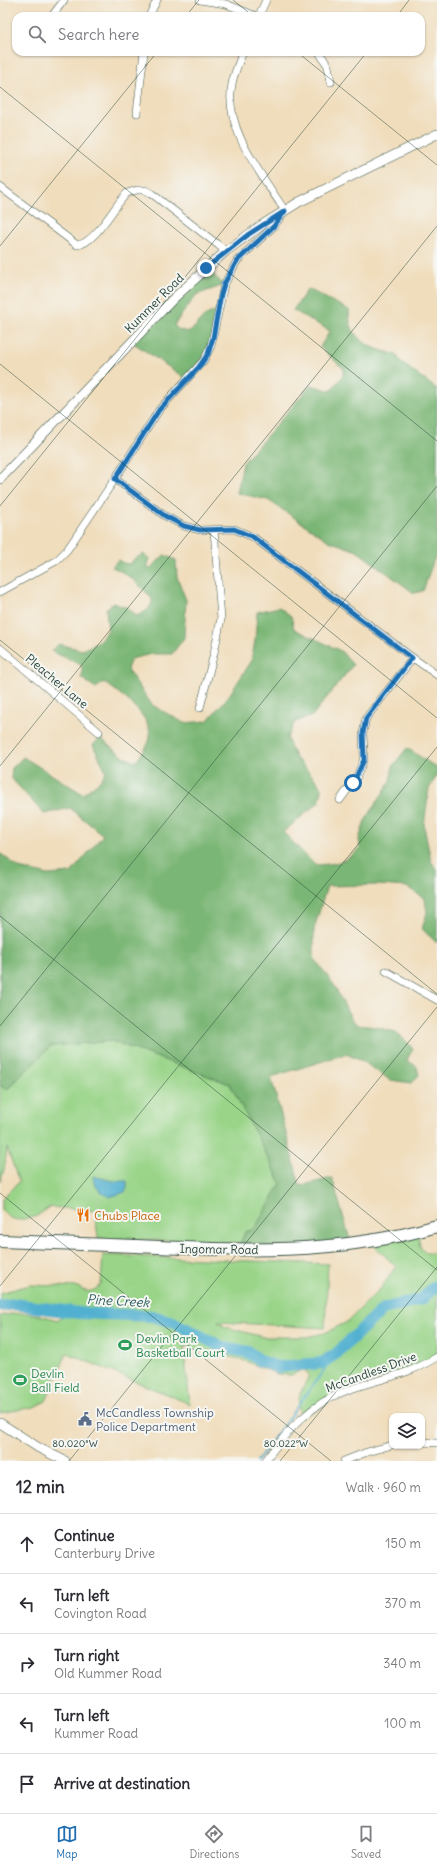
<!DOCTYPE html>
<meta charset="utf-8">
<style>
:root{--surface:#fff;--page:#f7f7f7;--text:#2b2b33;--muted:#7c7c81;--line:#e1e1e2;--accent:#1f6fb2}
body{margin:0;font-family:Delius,sans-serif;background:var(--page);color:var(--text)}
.controls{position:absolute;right:12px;bottom:12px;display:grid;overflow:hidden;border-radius:8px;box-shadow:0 1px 3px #0004}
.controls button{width:36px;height:36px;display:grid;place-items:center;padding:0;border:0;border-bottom:1px solid var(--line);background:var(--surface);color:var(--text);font:20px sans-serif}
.stop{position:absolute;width:12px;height:12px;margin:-9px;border:3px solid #1f6fb2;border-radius:50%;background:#fff}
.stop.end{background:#1f6fb2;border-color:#fff;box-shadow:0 1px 4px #0008}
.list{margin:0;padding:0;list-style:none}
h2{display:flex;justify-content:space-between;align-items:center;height:52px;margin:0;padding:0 16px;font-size:17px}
h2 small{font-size:13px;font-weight:400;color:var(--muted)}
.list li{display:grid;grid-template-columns:26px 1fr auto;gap:12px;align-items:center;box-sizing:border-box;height:60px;padding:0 16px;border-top:1px solid var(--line)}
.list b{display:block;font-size:15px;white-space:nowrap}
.list p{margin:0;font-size:13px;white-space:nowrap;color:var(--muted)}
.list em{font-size:13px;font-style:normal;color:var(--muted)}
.icon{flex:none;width:22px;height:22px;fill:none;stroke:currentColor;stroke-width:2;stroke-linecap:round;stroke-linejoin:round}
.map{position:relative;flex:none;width:437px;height:1461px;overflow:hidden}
.search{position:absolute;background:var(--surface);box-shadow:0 1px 3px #0004;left:12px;right:12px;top:12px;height:44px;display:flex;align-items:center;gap:10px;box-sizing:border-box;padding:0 14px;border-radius:12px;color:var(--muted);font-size:15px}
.sheet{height:352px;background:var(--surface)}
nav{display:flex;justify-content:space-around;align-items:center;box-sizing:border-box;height:56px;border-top:1px solid var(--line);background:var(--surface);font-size:11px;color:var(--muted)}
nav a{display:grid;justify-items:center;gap:2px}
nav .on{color:var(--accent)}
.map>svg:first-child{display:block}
.green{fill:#99d488;stroke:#5c885e}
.forest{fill:#7ab674;stroke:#4c7a54}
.water{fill:#51b0d0;stroke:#387682}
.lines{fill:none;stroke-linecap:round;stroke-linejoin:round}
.stream{stroke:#51b0d0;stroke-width:2}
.river{stroke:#51b0d0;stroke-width:12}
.minor-casing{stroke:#3e5548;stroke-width:8}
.tertiary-casing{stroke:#3e5548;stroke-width:10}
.primary-casing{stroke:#3e5548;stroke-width:14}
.minor{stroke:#fff;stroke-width:7}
.tertiary{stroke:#fff;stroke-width:9}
.primary{stroke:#fff;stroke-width:12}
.route{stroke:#1f6fb2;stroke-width:5}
.ticks{fill:none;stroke:#1f3d34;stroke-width:1;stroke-opacity:0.45}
.labels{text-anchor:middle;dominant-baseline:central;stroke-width:4;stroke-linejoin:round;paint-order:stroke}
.street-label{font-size:12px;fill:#1f3d34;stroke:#f6f6f2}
.food-label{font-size:12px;fill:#c56008;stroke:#f6f6f2;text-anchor:start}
.leisure-label{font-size:12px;fill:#27864d;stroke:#f6f6f2;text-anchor:start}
.service-label{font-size:12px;fill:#4e5e75;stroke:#f6f6f2;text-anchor:start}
.water-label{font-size:13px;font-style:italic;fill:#2e6063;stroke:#f6f6f2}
.ticks-label{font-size:10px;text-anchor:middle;fill:#1f3d34;stroke:#f6f6f2;stroke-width:4;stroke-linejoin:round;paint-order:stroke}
</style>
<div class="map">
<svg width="437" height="1461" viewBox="0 0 437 1461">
<rect width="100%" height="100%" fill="#f6f6f2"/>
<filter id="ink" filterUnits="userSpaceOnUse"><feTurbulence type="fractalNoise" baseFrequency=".025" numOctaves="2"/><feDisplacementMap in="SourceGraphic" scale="8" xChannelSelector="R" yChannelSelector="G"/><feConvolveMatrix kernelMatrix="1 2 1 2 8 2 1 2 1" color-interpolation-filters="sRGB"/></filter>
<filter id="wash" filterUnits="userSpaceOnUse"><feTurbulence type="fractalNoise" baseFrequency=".012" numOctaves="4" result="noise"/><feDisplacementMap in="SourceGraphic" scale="16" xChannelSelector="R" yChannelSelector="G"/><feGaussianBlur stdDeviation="0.9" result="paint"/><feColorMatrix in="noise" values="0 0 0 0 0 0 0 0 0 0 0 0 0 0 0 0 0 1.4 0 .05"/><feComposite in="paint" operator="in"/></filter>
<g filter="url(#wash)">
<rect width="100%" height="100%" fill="#f0ddbc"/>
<g class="green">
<polygon points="112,1041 230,1084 281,1183 257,1225 252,1230 245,1232 241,1243 98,1238 96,1222 98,1211 50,1207 35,1217 18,1220 10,1218 2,1210 2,1198 19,1182 7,1148 4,1170 0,1181 0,1085 7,1090 51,1046"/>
<path d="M418,1231c2,15 0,24 19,22v104l-90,33 -46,28c-6,-22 0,-24 8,-43l-4,-5 -6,1 -8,4 -14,-1 -34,-14 -58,-14 -1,5 6,53 -123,-51 -21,48 -12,6 -34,6v-97c22,-5 36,-3 57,4l5,-4 -34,-11 -28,1v-13l30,-8 48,2c9,7 15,5 23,-2l2,-30 225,9 -3,64 -107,-6 7,5 38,10h43l19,-4 22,-11 35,-35 14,-21 -23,-21z"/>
</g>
<g class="forest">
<polygon points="206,268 224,285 196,295 174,325 179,330 190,332 206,315 217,310 211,346 188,380 132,342"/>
<path d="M308,289l41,21c-1,29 21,39 46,44l8,10 34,25v165l-3,5 -11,32 -9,2 -57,-42 -28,-10 -61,-41 -31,-7 6,-30 68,-78 20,6 11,-14 2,-8 -24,-22 10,-16 -37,-21z"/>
<path d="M143,554l7,5 -3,8 3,2 14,-14 12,5 1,17 9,23 -2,38 -12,16h-21l-20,5 -4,10 25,36 32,18 23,-2 21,-24 23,-35 4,-21 2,-29 22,-5 12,9 3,13 47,22 12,14 -41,51 -17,6 -8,16 8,19 22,24 5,10 -3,11 -36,30 32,33c20,-1 31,-2 45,-17l-1,-9 6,-18 25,-39 3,-16 14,-18 30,20v7l-8,14 -5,37 7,35 6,9v73l-15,-14 5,-16 -2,-14 -18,-12 -29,-2 -51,1 -13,43v29l20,27 18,35 6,5 18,2 20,5 17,16 -6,12 10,7 2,8 -7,8 -22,-3 -28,-19 -16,-7 -75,23 29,109 32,-8 19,65 -113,7 7,-18 7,-2 5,-5 24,-42 -51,-99 -118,-43 -61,5 -45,44 -6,-5v-232l19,15 29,7 23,-2 32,-38 -33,-27 -26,6 -33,-36 1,-10 11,-11 60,37 18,-14 5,-9 -13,-26 7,-7 24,19 12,5c4,-7 13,-17 14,-24 2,-23 -30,-44 -46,-56l-8,6 -15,-10 2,-6 -2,-7 -30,-14 8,-7 23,6 15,-7 11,-13 -2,-21 7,-6 15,5 9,8c8,-4 15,-7 15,-17 -12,-14 -23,-25 -40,-32l6,-7 5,3 7,1 4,-5z"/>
</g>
<path class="water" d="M93,1176l20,5h14v7l-2,4 -15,5c-9,-4 -17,-11 -17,-21z"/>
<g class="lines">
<polyline class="stream" points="257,1461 335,1355"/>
<polyline class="river" points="0,1306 14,1304 79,1313 152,1316 173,1322 222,1347 248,1352 261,1361 277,1367 322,1363 337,1353 383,1309 422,1299 433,1288 437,1286"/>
</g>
</g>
<g filter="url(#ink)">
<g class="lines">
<g class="minor-casing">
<g id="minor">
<polyline points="200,0 226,4 256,16"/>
<polyline points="52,16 64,0"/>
<polyline points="149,16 157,0"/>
<polyline points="259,16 266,0"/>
<polyline points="319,52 328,66 331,82"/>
<polyline points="137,113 144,52"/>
<path d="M0,187l77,58c18,-1 37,-39 50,-52l10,-3h8l6,3 75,58"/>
<polyline points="115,479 165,516 184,526 200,530 234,529 253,537 413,658 437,675"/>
<path d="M0,592l56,-31 11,-11 48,-71 44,-69 45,-50 7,-14 13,-61 13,-24 37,-35 11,-15c-23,-37 -62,-82 -53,-127 2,-11 7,-22 11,-32"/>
<polyline points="0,648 99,732"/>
<polyline points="200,708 214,653 221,619 214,530"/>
<polyline points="340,800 356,778 362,764 364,757 363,733 366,718 413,658"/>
<polyline points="386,971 437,1000"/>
<polyline points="422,1442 437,1443"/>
<path d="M265,1461c22,-30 46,-58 83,-71 30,-11 61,-15 89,-33"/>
<polyline points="344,1461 367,1452 392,1445"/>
</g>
</g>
<g class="tertiary-casing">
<g id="tertiary">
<polyline points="0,479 174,298 226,251 262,225 299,202 437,134"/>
<polyline points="0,1423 39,1448 65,1461"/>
</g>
</g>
<g class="primary-casing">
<path id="primary" d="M0,1241c45,2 91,3 136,5 101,5 203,9 301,-20"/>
</g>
<use href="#minor" class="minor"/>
<use href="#tertiary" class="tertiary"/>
<use href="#primary" class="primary"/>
</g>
</g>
<g class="lines" filter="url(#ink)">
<polyline class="route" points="206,268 249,234 285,211 274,226 237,261 224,284 221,294 213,338 208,354 199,367 159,410 115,479 165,516 184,526 200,530 234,529 253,537 412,658 366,718 363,733 364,760 353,783"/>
</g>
<path class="ticks" d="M233,0l20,16M186,16l13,-16M397,16l12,-16M297,52l140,113M0,87l437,354M0,246l157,-194M0,364l437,354M0,506l367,-454M0,640l437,354M0,766l437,-540M0,916l437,354M0,1026l437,-540M0,1193l331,268M0,1286l437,-539M69,1461l368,-454M280,1461l157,-194"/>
<defs>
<g id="restaurant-bare" transform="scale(1.08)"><path d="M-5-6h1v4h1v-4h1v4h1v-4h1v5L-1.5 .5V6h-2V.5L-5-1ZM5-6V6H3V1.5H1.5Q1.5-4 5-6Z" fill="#e8710a" stroke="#f6f6f2" stroke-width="2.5" paint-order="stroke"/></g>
<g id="stadium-bare" transform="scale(1.08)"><path d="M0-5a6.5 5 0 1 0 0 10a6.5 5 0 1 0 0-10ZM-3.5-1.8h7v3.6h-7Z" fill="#2e9e5b" stroke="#f6f6f2" stroke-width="2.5" paint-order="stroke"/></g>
<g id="civic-bare" transform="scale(1.08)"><path d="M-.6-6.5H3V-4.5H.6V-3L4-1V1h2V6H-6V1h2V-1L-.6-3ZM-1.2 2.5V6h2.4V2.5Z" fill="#5c6f8a" stroke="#f6f6f2" stroke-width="2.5" paint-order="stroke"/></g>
</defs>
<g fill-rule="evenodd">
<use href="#restaurant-bare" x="83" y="1215"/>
<use href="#stadium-bare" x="125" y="1345"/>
<use href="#stadium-bare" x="20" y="1380"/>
<use href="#civic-bare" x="85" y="1419"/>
</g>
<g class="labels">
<g class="street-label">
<text transform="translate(154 303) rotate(-45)">Kummer Road</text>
<text transform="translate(57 681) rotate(40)">Pleacher Lane</text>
<text transform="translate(219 1249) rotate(1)">Ingomar Road</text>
<text transform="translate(371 1372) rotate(-20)">McCandless Drive</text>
</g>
<g class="food-label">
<text x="94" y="1215">Chubs Place</text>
</g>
<g class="leisure-label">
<text x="136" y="1338">Devlin Park<tspan x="136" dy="14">Basketball Court</tspan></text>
<text x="31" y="1373">Devlin<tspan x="31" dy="14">Ball Field</tspan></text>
</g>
<g class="service-label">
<text x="96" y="1412">McCandless Township<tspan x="96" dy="14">Police Department</tspan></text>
</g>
<g class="water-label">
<text transform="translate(118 1301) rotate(3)">Pine Creek</text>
</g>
</g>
<g class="ticks-label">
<text x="75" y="1447">80.020°W</text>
<text x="286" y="1447">80.022°W</text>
</g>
</svg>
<div class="controls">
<button><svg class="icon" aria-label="layers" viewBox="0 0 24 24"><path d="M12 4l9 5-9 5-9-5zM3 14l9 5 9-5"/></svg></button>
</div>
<div class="stop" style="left:353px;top:783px"></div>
<div class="stop end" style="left:206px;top:268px"></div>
<div class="search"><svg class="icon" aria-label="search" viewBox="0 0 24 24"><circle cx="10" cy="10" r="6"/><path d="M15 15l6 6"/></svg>Search here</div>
</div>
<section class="sheet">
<h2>12 min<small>Walk · 960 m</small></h2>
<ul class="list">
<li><svg class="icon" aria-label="ahead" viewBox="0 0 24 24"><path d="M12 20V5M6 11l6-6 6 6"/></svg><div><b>Continue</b><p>Canterbury Drive</p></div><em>150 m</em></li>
<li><svg class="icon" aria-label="left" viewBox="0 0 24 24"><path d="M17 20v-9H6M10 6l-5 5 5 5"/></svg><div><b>Turn left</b><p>Covington Road</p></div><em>370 m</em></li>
<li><svg class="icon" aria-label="right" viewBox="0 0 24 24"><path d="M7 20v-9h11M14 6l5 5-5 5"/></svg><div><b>Turn right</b><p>Old Kummer Road</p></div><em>340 m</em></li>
<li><svg class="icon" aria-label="left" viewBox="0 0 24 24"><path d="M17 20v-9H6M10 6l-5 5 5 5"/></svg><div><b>Turn left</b><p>Kummer Road</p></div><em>100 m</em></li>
<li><svg class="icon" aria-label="arrive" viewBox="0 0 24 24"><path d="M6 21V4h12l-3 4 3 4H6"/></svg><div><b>Arrive at destination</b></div></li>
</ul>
</section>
<nav>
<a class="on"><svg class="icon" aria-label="map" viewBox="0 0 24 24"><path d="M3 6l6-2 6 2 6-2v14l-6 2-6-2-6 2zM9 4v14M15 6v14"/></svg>Map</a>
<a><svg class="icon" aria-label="directions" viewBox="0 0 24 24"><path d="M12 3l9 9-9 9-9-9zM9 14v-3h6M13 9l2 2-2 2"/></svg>Directions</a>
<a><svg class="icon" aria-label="saved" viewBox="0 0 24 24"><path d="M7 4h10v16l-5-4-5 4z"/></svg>Saved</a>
</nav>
